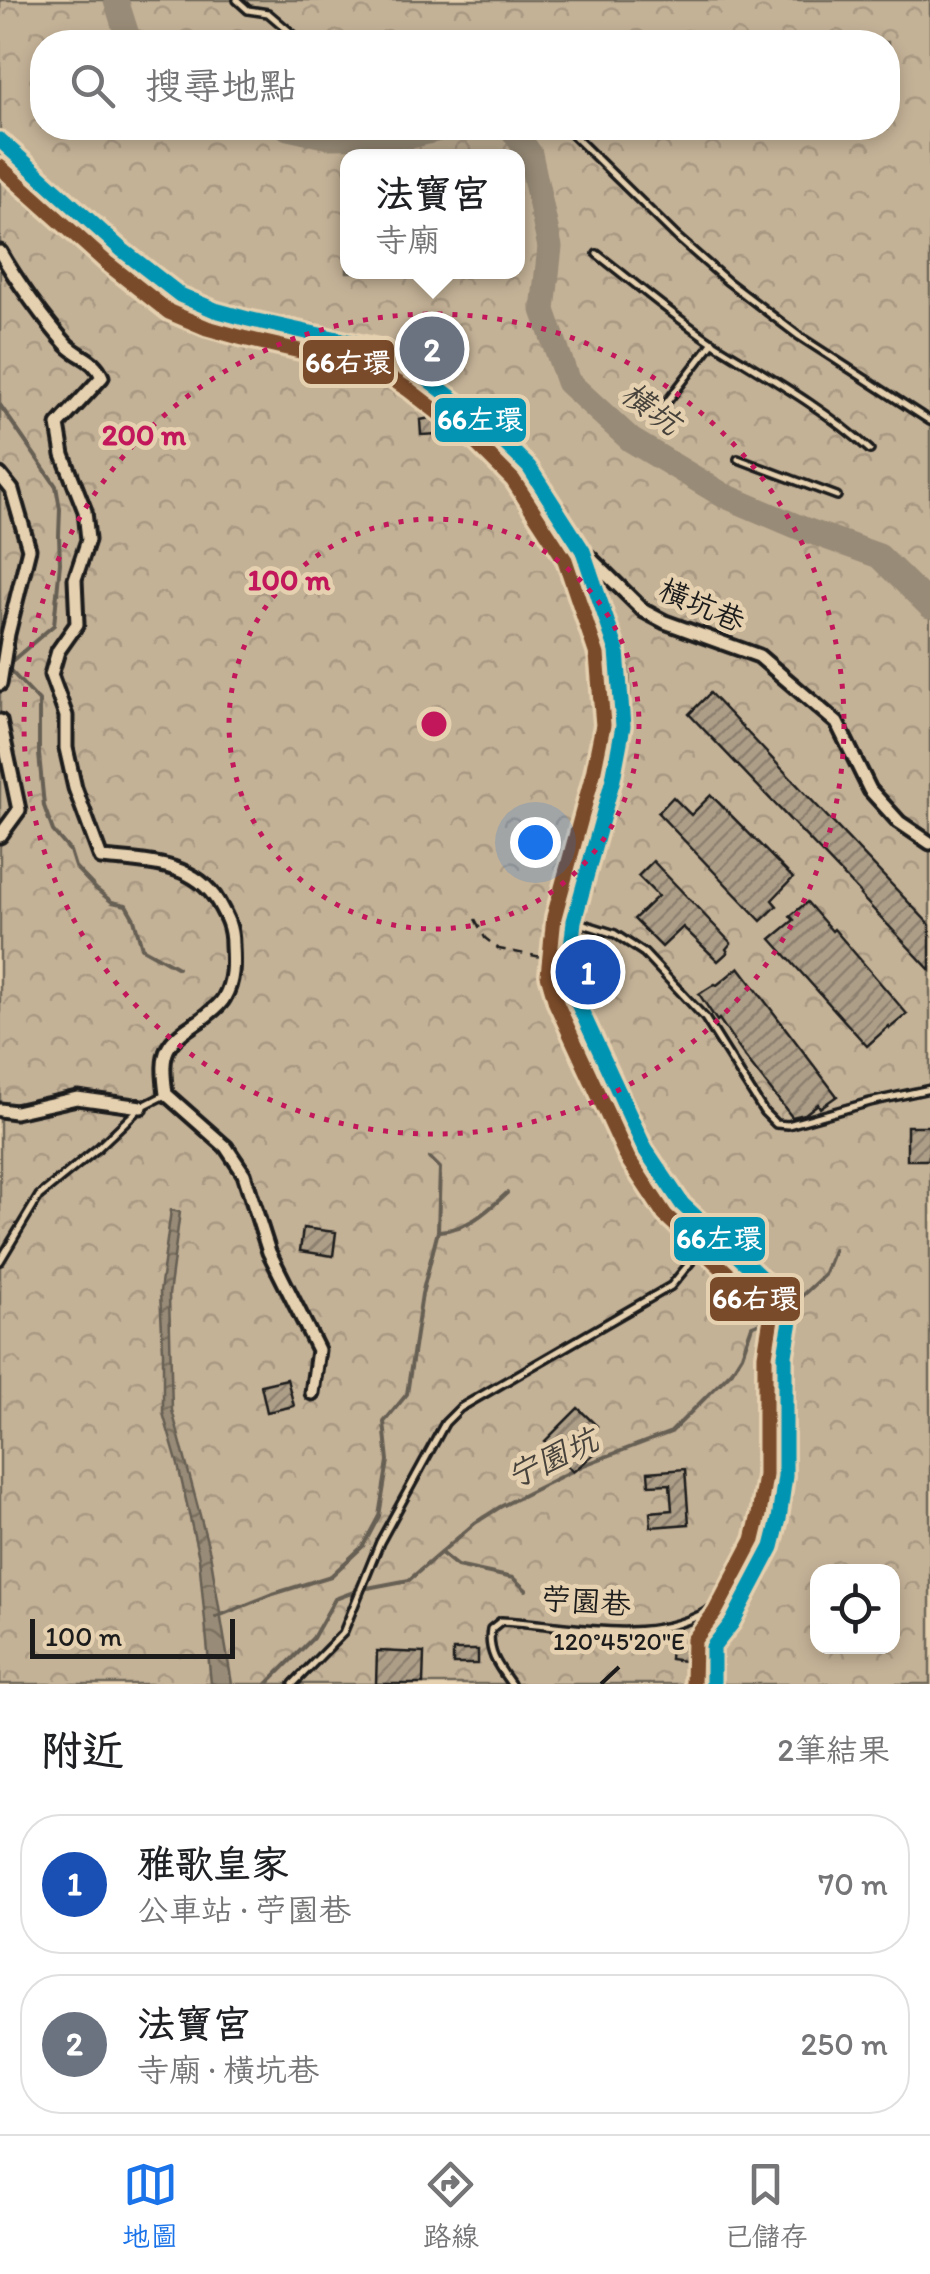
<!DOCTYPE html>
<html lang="zh-TW">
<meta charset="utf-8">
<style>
:root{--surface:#fff;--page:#f2f2f2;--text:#202124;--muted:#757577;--line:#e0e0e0;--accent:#1a73e8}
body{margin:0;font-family:Itim,"LXGW WenKai TC",sans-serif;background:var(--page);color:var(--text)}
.controls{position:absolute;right:30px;bottom:30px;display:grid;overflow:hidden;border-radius:20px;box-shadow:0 5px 15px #0003}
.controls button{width:90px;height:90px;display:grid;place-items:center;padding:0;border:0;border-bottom:2px solid var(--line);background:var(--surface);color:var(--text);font:50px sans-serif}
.scale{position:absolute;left:30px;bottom:25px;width:205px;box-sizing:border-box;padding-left:10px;border:5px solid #1c1c1c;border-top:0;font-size:28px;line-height:35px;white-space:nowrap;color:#1c1c1c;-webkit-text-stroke:8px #e5d0af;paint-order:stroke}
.you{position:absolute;left:535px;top:842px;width:35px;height:35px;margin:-25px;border:8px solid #fff;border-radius:50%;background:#1a73e8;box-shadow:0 0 0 15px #1a73e833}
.badge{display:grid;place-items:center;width:65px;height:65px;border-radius:50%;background:var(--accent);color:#fff;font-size:32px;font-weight:700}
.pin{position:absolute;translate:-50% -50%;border:5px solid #fff;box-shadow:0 2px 10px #0006}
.popup{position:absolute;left:340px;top:149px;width:185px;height:130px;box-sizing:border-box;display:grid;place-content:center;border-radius:20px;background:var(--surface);filter:drop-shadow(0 2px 8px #0005);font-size:32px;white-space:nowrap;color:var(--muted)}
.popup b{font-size:38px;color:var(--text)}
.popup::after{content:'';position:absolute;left:50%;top:100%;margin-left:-20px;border:20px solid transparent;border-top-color:var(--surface)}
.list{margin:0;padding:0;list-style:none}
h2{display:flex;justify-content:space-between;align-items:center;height:130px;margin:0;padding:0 40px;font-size:42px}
h2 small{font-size:32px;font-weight:400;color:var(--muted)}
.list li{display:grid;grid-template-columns:65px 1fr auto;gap:30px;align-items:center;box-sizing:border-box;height:140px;margin:0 20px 20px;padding:0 20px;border:2px solid var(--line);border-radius:40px}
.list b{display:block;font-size:38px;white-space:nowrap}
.list p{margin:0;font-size:32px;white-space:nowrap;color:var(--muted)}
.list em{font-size:32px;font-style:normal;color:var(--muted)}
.icon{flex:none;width:55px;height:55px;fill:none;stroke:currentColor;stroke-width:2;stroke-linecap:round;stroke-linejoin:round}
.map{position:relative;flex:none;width:930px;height:1684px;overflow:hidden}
.search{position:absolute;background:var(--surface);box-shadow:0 5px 15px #0003;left:30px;right:30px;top:30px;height:110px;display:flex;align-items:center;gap:25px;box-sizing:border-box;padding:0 35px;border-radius:40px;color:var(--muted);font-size:38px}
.sheet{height:450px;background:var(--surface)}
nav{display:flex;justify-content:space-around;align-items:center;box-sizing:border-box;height:140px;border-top:2px solid var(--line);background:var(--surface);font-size:28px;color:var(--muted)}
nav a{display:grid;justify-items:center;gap:5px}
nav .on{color:var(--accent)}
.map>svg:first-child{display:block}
.forest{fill:url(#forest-crowns);stroke:#70675a;stroke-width:2.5;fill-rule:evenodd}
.water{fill:url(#water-waves);stroke:#665f53;stroke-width:2.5}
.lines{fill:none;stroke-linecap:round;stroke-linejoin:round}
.stream{stroke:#665f53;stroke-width:4}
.river{stroke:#988b77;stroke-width:25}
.building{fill:url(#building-hatch);stroke:#1c1c1c;stroke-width:2.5}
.service-casing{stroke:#1c1c1c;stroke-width:12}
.minor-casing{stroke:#1c1c1c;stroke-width:19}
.path{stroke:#1c1c1c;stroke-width:2.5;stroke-dasharray:10 8;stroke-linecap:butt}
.service{stroke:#e5d0af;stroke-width:5}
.minor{stroke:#e5d0af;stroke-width:11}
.bus-1-casing{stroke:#e5d0af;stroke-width:22}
.bus-2-casing{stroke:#e5d0af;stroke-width:22}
.bus-1{stroke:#0494b3;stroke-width:15}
.bus-2{stroke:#7a4b2a;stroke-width:15}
.ticks{fill:none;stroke:#1c1c1c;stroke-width:4}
.ring{fill:none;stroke:#c2185b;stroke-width:5;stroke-dasharray:5 10}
.labels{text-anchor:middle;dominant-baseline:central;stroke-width:9;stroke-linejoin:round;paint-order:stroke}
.street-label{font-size:30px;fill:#1c1c1c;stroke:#e5d0af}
.water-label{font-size:32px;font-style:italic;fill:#47433c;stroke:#e5d0af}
.ticks-label{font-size:25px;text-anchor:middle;fill:#1c1c1c;stroke:#e5d0af;stroke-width:9;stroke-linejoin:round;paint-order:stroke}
.centre{fill:#c2185b;stroke:#e5d0af;stroke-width:5}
.ring-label{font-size:30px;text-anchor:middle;font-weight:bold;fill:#c2185b;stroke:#e5d0af;stroke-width:9;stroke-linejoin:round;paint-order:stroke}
.line-badge{stroke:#e5d0af;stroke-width:4}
.badge-label{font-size:28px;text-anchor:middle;font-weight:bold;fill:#fff}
</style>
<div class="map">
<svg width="930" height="1684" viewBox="0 0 930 1684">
<defs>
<pattern id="forest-crowns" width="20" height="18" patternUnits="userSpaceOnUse" patternTransform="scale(2.5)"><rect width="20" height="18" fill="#c4b297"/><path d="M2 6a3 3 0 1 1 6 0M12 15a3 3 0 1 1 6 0" fill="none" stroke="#a89882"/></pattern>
<pattern id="water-waves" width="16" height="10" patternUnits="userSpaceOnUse" patternTransform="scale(2.5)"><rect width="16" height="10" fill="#988b77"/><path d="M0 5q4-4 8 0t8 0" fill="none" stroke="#7b7161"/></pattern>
<pattern id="building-hatch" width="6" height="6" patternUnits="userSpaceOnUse" patternTransform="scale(2.5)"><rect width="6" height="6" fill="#ad9e87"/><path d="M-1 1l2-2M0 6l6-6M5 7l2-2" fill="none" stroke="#8c806e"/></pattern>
</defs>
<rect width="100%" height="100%" fill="#e5d0af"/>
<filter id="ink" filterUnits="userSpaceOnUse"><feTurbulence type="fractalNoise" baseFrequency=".01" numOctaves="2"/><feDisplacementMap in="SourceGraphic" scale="20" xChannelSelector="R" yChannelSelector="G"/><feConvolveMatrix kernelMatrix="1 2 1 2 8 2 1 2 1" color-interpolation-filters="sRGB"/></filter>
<g filter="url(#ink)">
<path class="forest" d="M0,0h930v1684h-930zM42,42h846v86h-846zM347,156h170v116h-170zM818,1572h74v74h-74z"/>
<polygon class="water" points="171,1210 180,1212 169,1295 172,1410 210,1553 232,1684 211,1684 199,1558 178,1465 163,1413 163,1351 160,1292"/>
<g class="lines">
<g class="stream">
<polyline points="0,405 56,486 60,509 59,536 60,563 54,625 6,666 39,701 39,754 44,806 53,831 70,851 75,867 96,889 112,902 126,905 134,919 142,948 178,968"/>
<path d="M439,1231c30,-2 47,-19 68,-38"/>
<polyline points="792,1305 824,1275 834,1250"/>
<polyline points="441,1553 457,1566 513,1578 526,1590"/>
<polyline points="216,1617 273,1594 331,1576 363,1546 379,1516 388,1461 384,1422 407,1394 422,1294 438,1231 440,1168 430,1158"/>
<polyline points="267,1684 313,1638 335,1599 362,1589 409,1580 475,1523 500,1507 584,1465 671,1432 732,1371 742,1355 752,1326 770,1319 784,1310"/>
</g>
<g class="river">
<polyline points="116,0 127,35 132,42"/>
<polyline points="288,128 329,137 411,136 443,128"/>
<polyline points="511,128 530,154 550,247 543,310 568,382 631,440 723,495 803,529 879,556 930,606"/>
</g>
</g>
<g class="building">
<polygon points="436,417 439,434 421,435 420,420"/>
<polygon points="710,693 930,925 930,970 860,895 861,894 689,714"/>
<polygon points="711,795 793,878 772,900 777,906 761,921 658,813 673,797 691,815"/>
<polygon points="653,861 731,943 726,949 728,952 718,961 683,927 662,947 634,919 658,896 638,876"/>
<polygon points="807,902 832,931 834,929 907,1014 890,1028 889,1026 867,1046 771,939 794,920 790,916"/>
<polygon points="739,967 837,1096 820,1108 818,1104 805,1114 792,1117 745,1057 719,1019 717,1021 699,994 715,984 717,985"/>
<rect x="907" y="1126" width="22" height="34"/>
<polygon points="303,1228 336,1232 333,1256 300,1251"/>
<polygon points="287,1379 294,1406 267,1412 261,1385"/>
<polygon points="578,1408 597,1426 582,1441 594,1454 573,1472 545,1441"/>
<polygon points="685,1469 689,1524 651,1527 650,1512 672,1510 670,1484 649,1485 648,1472"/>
<polygon points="671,1646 693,1649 691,1662 670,1659"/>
<rect x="453" y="1650" width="25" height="14"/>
<polygon points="377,1651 424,1653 423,1684 376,1684"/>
</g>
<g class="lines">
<g class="service-casing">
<g id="service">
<polyline points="237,0 248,10 268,13 302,42"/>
<polyline points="566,128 677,237 727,281 799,336 930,421"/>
<path d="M597,254c39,30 77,63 118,90 53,33 109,64 155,106"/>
<polyline points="654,419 713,342"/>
<polyline points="738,459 837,496"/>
<polyline points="574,921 615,934 644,953 705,1018 764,1112 776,1124 788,1125 870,1102 930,1089"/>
<polyline points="0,1261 39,1196 98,1148 141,1107 163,1096"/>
<polyline points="293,1684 343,1633 380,1542 445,1423 460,1408 671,1286 712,1236"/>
<path d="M511,1684c-13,-18 -24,-32 -20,-55l10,-8c66,3 139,25 201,-7 22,-11 41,-35 58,-53"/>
</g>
</g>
<g class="minor-casing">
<g id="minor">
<polyline points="0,140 121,249 180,295 215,310 248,319 383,349 421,374 483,422 529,467 583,551 644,611 665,622 759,656 837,723 870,790 899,822 930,843"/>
<path d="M0,252c16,28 45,69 67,93 13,13 27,13 35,32l-44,48 5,30 22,56 3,29 -13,39 2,45 -19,27 -7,24 15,41v32l9,40 26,70c42,4 93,3 117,44 9,16 14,25 14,43 1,18 2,36 -8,53 -4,8 -15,15 -22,21 -37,24 -42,30 -36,75l60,53 18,27 25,78 49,98 -6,43"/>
<polyline points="0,475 12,490 29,549 8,634 0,684"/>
<path d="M583,551c11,32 24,63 33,96 6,21 7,55 6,77 -2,82 -72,192 -48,271l71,154 37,55 102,95 8,16 -7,40v121l-6,43 -7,28 -40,76 -19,24v37"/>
<polyline points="0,721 19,810 0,836"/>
<polyline points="0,1110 15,1112 77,1098 141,1107"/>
</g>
</g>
<polyline class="path" points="475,919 485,938 499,949 557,960"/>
<use href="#service" class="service"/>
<use href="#minor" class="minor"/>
<g class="bus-1-casing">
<polyline id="bus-1" points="0,140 121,249 180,295 215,310 248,319 383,349 421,374 483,422 529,467 583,551 617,651 623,726 613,779 574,921 568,975 574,995 645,1149 682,1204 784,1299 792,1315 785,1355 785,1476 779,1519 772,1547 732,1623 713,1647 713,1684"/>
</g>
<g class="bus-2-casing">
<polyline id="bus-2" points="0,167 108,264 169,312 207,328 243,338 375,368 409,390 470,437 513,480 565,560 597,655 603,725 593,774 554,917 548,975 556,1003 628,1159 665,1215 768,1311 771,1318 765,1355 765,1475 759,1515 753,1540 715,1612 694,1640 693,1684"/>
</g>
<use href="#bus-1" class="bus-1"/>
<use href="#bus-2" class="bus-2"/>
</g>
</g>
<path class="ticks" d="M601,1684l18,-17"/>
<g class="ring">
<circle cx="434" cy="724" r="205"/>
<circle cx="434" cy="724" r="410"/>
</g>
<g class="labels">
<g class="street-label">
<text transform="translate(702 605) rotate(23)">橫坑巷</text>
<text transform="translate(586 1601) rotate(4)">苧園巷</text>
</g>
<g class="water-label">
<text transform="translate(651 408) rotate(37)">橫坑</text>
<text transform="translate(552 1458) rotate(-25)">宁園坑</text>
</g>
</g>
<g class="ticks-label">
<text x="619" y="1650">120°45'20"E</text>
</g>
<circle cx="434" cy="724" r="15" class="centre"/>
<g class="ring-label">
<text x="144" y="445">200 m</text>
<text x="289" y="590">100 m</text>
</g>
<g class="line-badge">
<rect x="301" y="338" width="95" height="48" rx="10" fill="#7a4b2a"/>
<rect x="433" y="396" width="95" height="48" rx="10" fill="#0494b3"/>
<rect x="672" y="1215" width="95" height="48" rx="10" fill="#0494b3"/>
<rect x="708" y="1275" width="94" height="48" rx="10" fill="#7a4b2a"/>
</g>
<g class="badge-label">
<text x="348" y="372">66右環</text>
<text x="480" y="429">66左環</text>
<text x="719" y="1248">66左環</text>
<text x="755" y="1308">66右環</text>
</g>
</svg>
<div class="controls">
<button><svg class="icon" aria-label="locate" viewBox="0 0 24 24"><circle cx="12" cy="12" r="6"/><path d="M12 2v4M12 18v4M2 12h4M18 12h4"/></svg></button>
</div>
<div class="scale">100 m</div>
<div class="you"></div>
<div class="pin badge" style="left:588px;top:972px;background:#1a4fb4">1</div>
<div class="pin badge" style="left:432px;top:349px;background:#6b7280">2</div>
<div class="popup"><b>法寶宮</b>寺廟</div>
<div class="search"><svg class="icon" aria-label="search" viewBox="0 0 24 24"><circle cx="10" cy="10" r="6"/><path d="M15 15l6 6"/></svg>搜尋地點</div>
</div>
<section class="sheet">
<h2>附近<small>2筆結果</small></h2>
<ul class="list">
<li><span class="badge" style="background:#1a4fb4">1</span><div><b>雅歌皇家</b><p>公車站 · 苧園巷</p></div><em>70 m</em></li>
<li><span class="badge" style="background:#6b7280">2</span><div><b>法寶宮</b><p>寺廟 · 橫坑巷</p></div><em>250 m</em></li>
</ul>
</section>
<nav>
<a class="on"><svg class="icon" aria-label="map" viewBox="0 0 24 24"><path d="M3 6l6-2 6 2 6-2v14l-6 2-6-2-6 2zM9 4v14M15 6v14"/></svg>地圖</a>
<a><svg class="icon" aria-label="directions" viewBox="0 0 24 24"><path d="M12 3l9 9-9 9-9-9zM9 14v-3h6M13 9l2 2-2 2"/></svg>路線</a>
<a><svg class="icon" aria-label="saved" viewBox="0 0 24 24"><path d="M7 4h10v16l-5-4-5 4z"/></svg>已儲存</a>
</nav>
